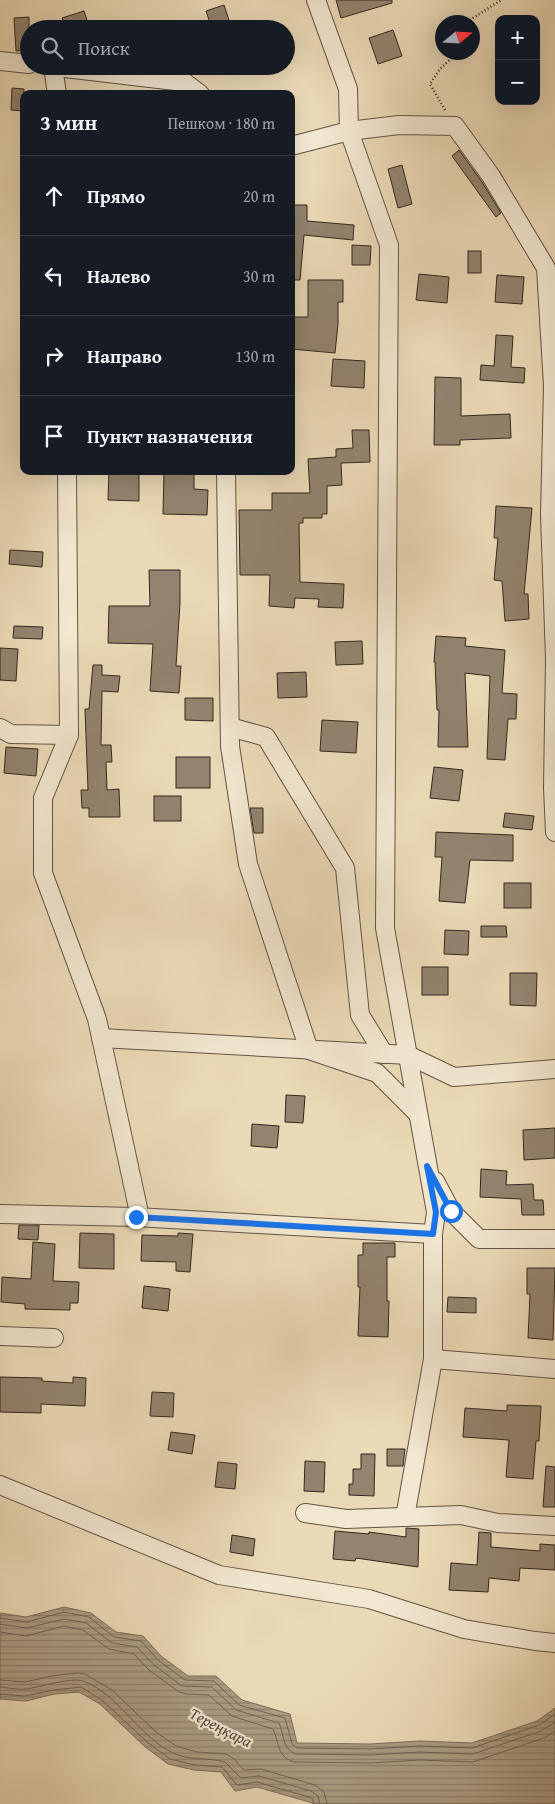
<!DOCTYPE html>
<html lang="ru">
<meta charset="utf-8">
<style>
:root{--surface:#171b24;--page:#242831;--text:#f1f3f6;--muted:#9ea1a6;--line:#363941}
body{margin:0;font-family:"Gentium Book Plus",serif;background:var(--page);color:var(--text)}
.controls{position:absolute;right:15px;top:15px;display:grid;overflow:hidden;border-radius:10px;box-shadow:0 5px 20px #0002}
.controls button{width:45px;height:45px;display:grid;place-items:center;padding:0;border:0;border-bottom:1px solid var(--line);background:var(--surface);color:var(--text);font:25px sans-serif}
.compass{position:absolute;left:435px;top:15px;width:45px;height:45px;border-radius:50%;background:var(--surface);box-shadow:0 5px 20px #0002;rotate:72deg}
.stop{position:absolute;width:15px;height:15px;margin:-11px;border:4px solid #1a73e8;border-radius:50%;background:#fff}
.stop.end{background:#1a73e8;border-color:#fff;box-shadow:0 1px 5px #0008}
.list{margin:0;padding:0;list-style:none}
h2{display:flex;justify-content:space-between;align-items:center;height:65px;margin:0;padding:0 20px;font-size:21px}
h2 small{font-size:16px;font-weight:400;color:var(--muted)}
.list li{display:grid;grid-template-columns:32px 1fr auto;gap:15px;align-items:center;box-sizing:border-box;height:80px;padding:0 20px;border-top:1px solid var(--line)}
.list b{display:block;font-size:19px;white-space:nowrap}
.list em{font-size:16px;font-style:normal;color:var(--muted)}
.icon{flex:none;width:28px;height:28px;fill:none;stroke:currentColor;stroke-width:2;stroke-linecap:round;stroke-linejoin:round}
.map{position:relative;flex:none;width:555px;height:1804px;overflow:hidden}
.search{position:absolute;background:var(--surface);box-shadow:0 5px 20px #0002;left:20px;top:20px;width:275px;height:55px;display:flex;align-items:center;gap:12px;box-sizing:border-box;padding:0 18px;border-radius:28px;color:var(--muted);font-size:19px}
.panel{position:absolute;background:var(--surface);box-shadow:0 5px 20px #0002;left:20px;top:90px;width:275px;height:385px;border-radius:10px}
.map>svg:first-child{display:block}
.water{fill:url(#water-rules);stroke:#7c6e5c}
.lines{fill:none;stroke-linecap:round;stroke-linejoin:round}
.shore{stroke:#706252;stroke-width:1}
.building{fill:#93846f;stroke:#332720}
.street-casing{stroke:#615446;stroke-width:20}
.path{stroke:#332720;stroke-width:2.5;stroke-dasharray:1 2.5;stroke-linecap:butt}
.street{stroke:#f2e7d0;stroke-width:18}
.route{stroke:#1a73e8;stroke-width:6}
.labels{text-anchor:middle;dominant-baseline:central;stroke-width:4.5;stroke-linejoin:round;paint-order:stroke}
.water-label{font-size:16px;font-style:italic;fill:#574a3e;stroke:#f2e7d0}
</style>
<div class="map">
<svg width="555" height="1804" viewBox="0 0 555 1804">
<defs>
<pattern id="water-rules" width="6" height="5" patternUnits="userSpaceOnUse" patternTransform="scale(1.25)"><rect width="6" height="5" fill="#ac9d84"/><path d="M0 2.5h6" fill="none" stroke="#8d806c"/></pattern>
</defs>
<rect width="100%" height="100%" fill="#ebdab7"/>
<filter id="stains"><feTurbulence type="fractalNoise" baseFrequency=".004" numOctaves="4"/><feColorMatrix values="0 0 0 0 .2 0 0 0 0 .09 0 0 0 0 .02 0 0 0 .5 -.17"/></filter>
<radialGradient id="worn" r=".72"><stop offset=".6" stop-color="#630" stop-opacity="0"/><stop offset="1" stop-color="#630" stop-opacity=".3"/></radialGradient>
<polygon class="water" points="64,1607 91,1613 116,1632 143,1636 161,1656 188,1676 216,1676 242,1700 290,1714 297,1743 370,1744 420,1741 472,1743 537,1721 555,1708 555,1804 316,1804 257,1787 235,1791 221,1772 194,1770 168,1764 144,1746 100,1704 79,1692 54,1694 26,1701 0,1699 0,1613 26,1617"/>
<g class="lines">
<g class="shore">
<polyline points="0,1618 27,1622 64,1612 89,1617 114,1637 141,1641 158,1660 185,1680 214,1681 239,1705 285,1718 292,1744 297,1748 370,1749 420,1746 472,1748 539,1725 555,1714"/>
<path d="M0,1624l27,4 37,-9 22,4 26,20 25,4 17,18 28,21 30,1 24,23 43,13c5,11 3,26 17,31l74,1 50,-3 53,2 68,-23 14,-9"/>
<path d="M0,1632l26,4 38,-10 19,4 26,19 25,5 15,16 30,22 8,2 22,1 23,21 41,13c6,13 4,28 21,33l76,1 50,-3 53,2 71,-24 11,-7"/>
<polyline points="0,1680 25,1682 52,1676 77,1673 85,1674 112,1690 156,1732 176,1746 197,1752 226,1754 234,1759 244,1770 261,1769 315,1785 324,1792 327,1804"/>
<path d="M0,1687c9,1 18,3 27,2 13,-2 44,-12 56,-8 37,14 55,55 90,72 16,8 35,4 52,9l16,16 18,-2 52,15 7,5 2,8"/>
<polyline points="0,1694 25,1696 54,1690 81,1687 103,1701 147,1742 170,1759 195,1765 222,1767 237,1785 257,1782 309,1797 313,1799 313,1804"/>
</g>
</g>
<g class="building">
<polygon points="336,0 392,0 392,3 341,18"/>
<polygon points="224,5 232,29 212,29 206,11"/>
<polygon points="84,11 90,29 66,29 62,18"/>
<polygon points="29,17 29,50 16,51 14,18"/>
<polygon points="393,30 402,56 378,64 369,38"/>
<polygon points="12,88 24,89 24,111 11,110"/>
<polygon points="459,150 482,182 501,213 496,217 452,156"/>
<polygon points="402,165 412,204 398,208 388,169"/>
<polygon points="291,205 307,205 307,221 354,225 353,240 304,235 300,280 291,280"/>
<polygon points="352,245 371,246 370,265 352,265"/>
<rect x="468" y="251" width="13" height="22"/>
<polygon points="419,274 449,277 447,303 416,300"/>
<polygon points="497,275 524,277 522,304 495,302"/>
<polygon points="308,280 343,280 343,302 338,302 338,324 335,353 291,349 291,317 308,317"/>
<polygon points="496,335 513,336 511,367 525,368 524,383 480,380 481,365 494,366"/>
<polygon points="333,359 365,361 364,388 331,386"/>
<polygon points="435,377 461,378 461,416 510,414 511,438 460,440 460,445 434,445"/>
<polygon points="352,430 369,430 370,462 341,463 342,485 327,486 327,514 322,514 322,518 303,518 303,523 299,523 300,582 344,584 343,608 318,607 319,599 295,598 294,608 269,606 270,575 240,575 239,510 272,510 272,493 310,493 308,459 336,457 336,449 353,448"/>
<polygon points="164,471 194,473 194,489 208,490 207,515 163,514"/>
<polygon points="109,472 139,474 139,501 108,500"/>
<polygon points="496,506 532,508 524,594 528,594 529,619 505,621 502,581 494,580 498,538 494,538"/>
<polygon points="10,550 43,552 42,567 9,564"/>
<polygon points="149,570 180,570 180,603 176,666 181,666 179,693 150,691 153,644 108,643 109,606 150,606"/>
<polygon points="14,626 43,627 42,639 13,638"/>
<polygon points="436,636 466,638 465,646 505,650 502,693 517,694 516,719 508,719 505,760 487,759 490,676 465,673 468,747 438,747 439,710 437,710 435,662 434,662"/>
<polygon points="362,641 363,664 336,665 335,642"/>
<polygon points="0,648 18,649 16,681 0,680"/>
<polygon points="93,665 102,665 102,675 120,676 118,692 102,691 101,745 111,745 112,762 106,762 107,790 119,789 120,817 89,817 89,808 82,808 81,790 88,790 85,709 89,709"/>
<polygon points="306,672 307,697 278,698 277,673"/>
<polygon points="185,698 213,698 213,721 185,720"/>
<polygon points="322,720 358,722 356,753 320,751"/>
<polygon points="6,747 38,749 36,776 4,773"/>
<rect x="176" y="757" width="34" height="31"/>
<polygon points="434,767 463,770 459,801 430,798"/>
<rect x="154" y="796" width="27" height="25"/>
<polygon points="250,808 263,808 263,833 254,833"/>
<polygon points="505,813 534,816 532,830 503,827"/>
<polygon points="436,832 513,835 513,861 470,860 465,903 439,901 442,857 435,857"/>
<rect x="504" y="883" width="27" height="25"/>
<polygon points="481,926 506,926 507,937 481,937"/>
<polygon points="445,930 469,931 468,955 444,954"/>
<rect x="422" y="967" width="26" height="28"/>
<polygon points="510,973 537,973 536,1006 510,1005"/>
<polygon points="286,1095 305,1096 303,1123 285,1122"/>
<polygon points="252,1124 279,1126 277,1148 251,1146"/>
<polygon points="555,1128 555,1158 524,1160 523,1130"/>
<polygon points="481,1169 507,1171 506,1185 533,1184 534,1200 543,1200 544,1215 522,1215 521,1199 480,1197"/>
<polygon points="19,1225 39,1225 38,1240 18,1239"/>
<polygon points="80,1233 114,1234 114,1269 79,1268"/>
<polygon points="178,1233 193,1234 190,1272 176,1271 176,1262 141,1261 142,1235 178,1236"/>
<polygon points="33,1242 55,1244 53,1281 79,1282 78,1303 70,1303 70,1310 25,1309 25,1304 1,1302 2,1277 31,1279"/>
<polygon points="363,1243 395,1243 395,1257 387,1257 387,1301 389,1301 388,1337 358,1336 360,1287 358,1287 358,1255 363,1255"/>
<polygon points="527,1268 555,1268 553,1340 528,1338 530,1294 527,1294"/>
<polygon points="144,1286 170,1289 168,1311 142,1308"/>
<polygon points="448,1297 476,1298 476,1313 447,1312"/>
<polygon points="0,1377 42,1378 42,1381 73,1383 73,1377 86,1378 85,1406 41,1404 41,1413 0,1412"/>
<polygon points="152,1392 174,1393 173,1417 150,1416"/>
<polygon points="507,1405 541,1406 539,1441 536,1441 533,1479 506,1477 509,1440 463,1437 465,1408 507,1411"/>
<polygon points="171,1432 195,1435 192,1454 168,1450"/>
<polygon points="387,1449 405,1449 403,1466 387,1466"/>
<polygon points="361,1454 375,1454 374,1496 349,1495 349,1484 353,1484 353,1469 361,1469"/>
<polygon points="305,1461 325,1462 324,1492 304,1491"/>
<polygon points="218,1462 237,1464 235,1489 215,1487"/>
<polygon points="546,1466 555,1467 555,1507 543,1507"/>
<polygon points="406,1528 419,1529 418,1567 356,1558 355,1561 333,1559 335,1531 369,1534 369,1532 406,1537"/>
<polygon points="479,1532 491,1533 491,1547 540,1551 540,1544 555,1545 555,1570 520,1568 519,1581 489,1578 488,1592 449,1590 451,1563 477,1565"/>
<polygon points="232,1535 255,1539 253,1556 230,1552"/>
</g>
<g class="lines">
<g class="street-casing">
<g id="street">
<polyline points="0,61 29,64"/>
<polyline points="48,66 184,82 200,94"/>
<polyline points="53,67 57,94"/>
<polyline points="291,146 349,131 348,89 316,0"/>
<polyline points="553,386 550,515 555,515"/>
<polyline points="226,471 230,746 248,864 309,1050 377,1073 418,1114"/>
<polyline points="550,515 555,659"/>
<polyline points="555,659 553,788 555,832"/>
<polyline points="230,727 266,737 345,868 360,1015 384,1054"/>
<polyline points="0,728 11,734 69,735 67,471"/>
<polyline points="69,735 43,798 43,873 97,1019 138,1208 136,1217"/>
<polyline points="101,1038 408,1055 454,1077 555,1069"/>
<polyline points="435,1181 451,1211 479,1239 555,1239"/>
<polyline points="0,1214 136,1217 433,1234"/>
<polyline points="0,1336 54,1338"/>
<polyline points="433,1359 555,1369"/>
<polyline points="0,1485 219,1575 369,1599 464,1629 535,1641 555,1643"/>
<polyline points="305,1513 346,1519 461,1515 498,1523 555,1526"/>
<polyline points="405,1517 433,1359 433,1234 436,1212 385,928 389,245 349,131 399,125 455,126 491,176 546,268 553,386 555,386"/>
</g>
</g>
<g class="path">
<polyline points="467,22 501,0"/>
<polyline points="445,110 430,84 440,69 458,52"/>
</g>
<use href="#street" class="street"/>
</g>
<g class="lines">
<polyline class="route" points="136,1217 433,1234 436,1212 427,1166 451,1211"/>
</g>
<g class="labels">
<g class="water-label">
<text transform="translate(221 1727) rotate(27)">Тереңқара</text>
</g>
</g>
<rect width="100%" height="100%" filter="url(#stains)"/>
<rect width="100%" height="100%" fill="url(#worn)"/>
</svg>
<div class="controls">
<button>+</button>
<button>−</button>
</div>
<svg class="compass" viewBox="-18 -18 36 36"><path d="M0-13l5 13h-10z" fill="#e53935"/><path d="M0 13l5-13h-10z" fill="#9ea1a6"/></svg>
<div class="stop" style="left:451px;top:1211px"></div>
<div class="stop end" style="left:136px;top:1217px"></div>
<div class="search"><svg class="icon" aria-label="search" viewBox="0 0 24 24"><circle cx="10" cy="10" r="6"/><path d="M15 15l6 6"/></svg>Поиск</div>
<section class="panel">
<h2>3 мин<small>Пешком · 180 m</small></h2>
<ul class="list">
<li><svg class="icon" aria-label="ahead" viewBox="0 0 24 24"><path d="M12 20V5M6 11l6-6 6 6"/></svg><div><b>Прямо</b></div><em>20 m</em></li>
<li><svg class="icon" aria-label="left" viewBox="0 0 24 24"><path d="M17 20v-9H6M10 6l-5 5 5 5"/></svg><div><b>Налево</b></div><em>30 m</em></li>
<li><svg class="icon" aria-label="right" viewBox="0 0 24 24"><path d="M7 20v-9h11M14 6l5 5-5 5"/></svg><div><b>Направо</b></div><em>130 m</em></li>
<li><svg class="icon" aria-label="arrive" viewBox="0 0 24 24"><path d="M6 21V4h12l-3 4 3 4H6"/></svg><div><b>Пункт назначения</b></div></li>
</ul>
</section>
</div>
